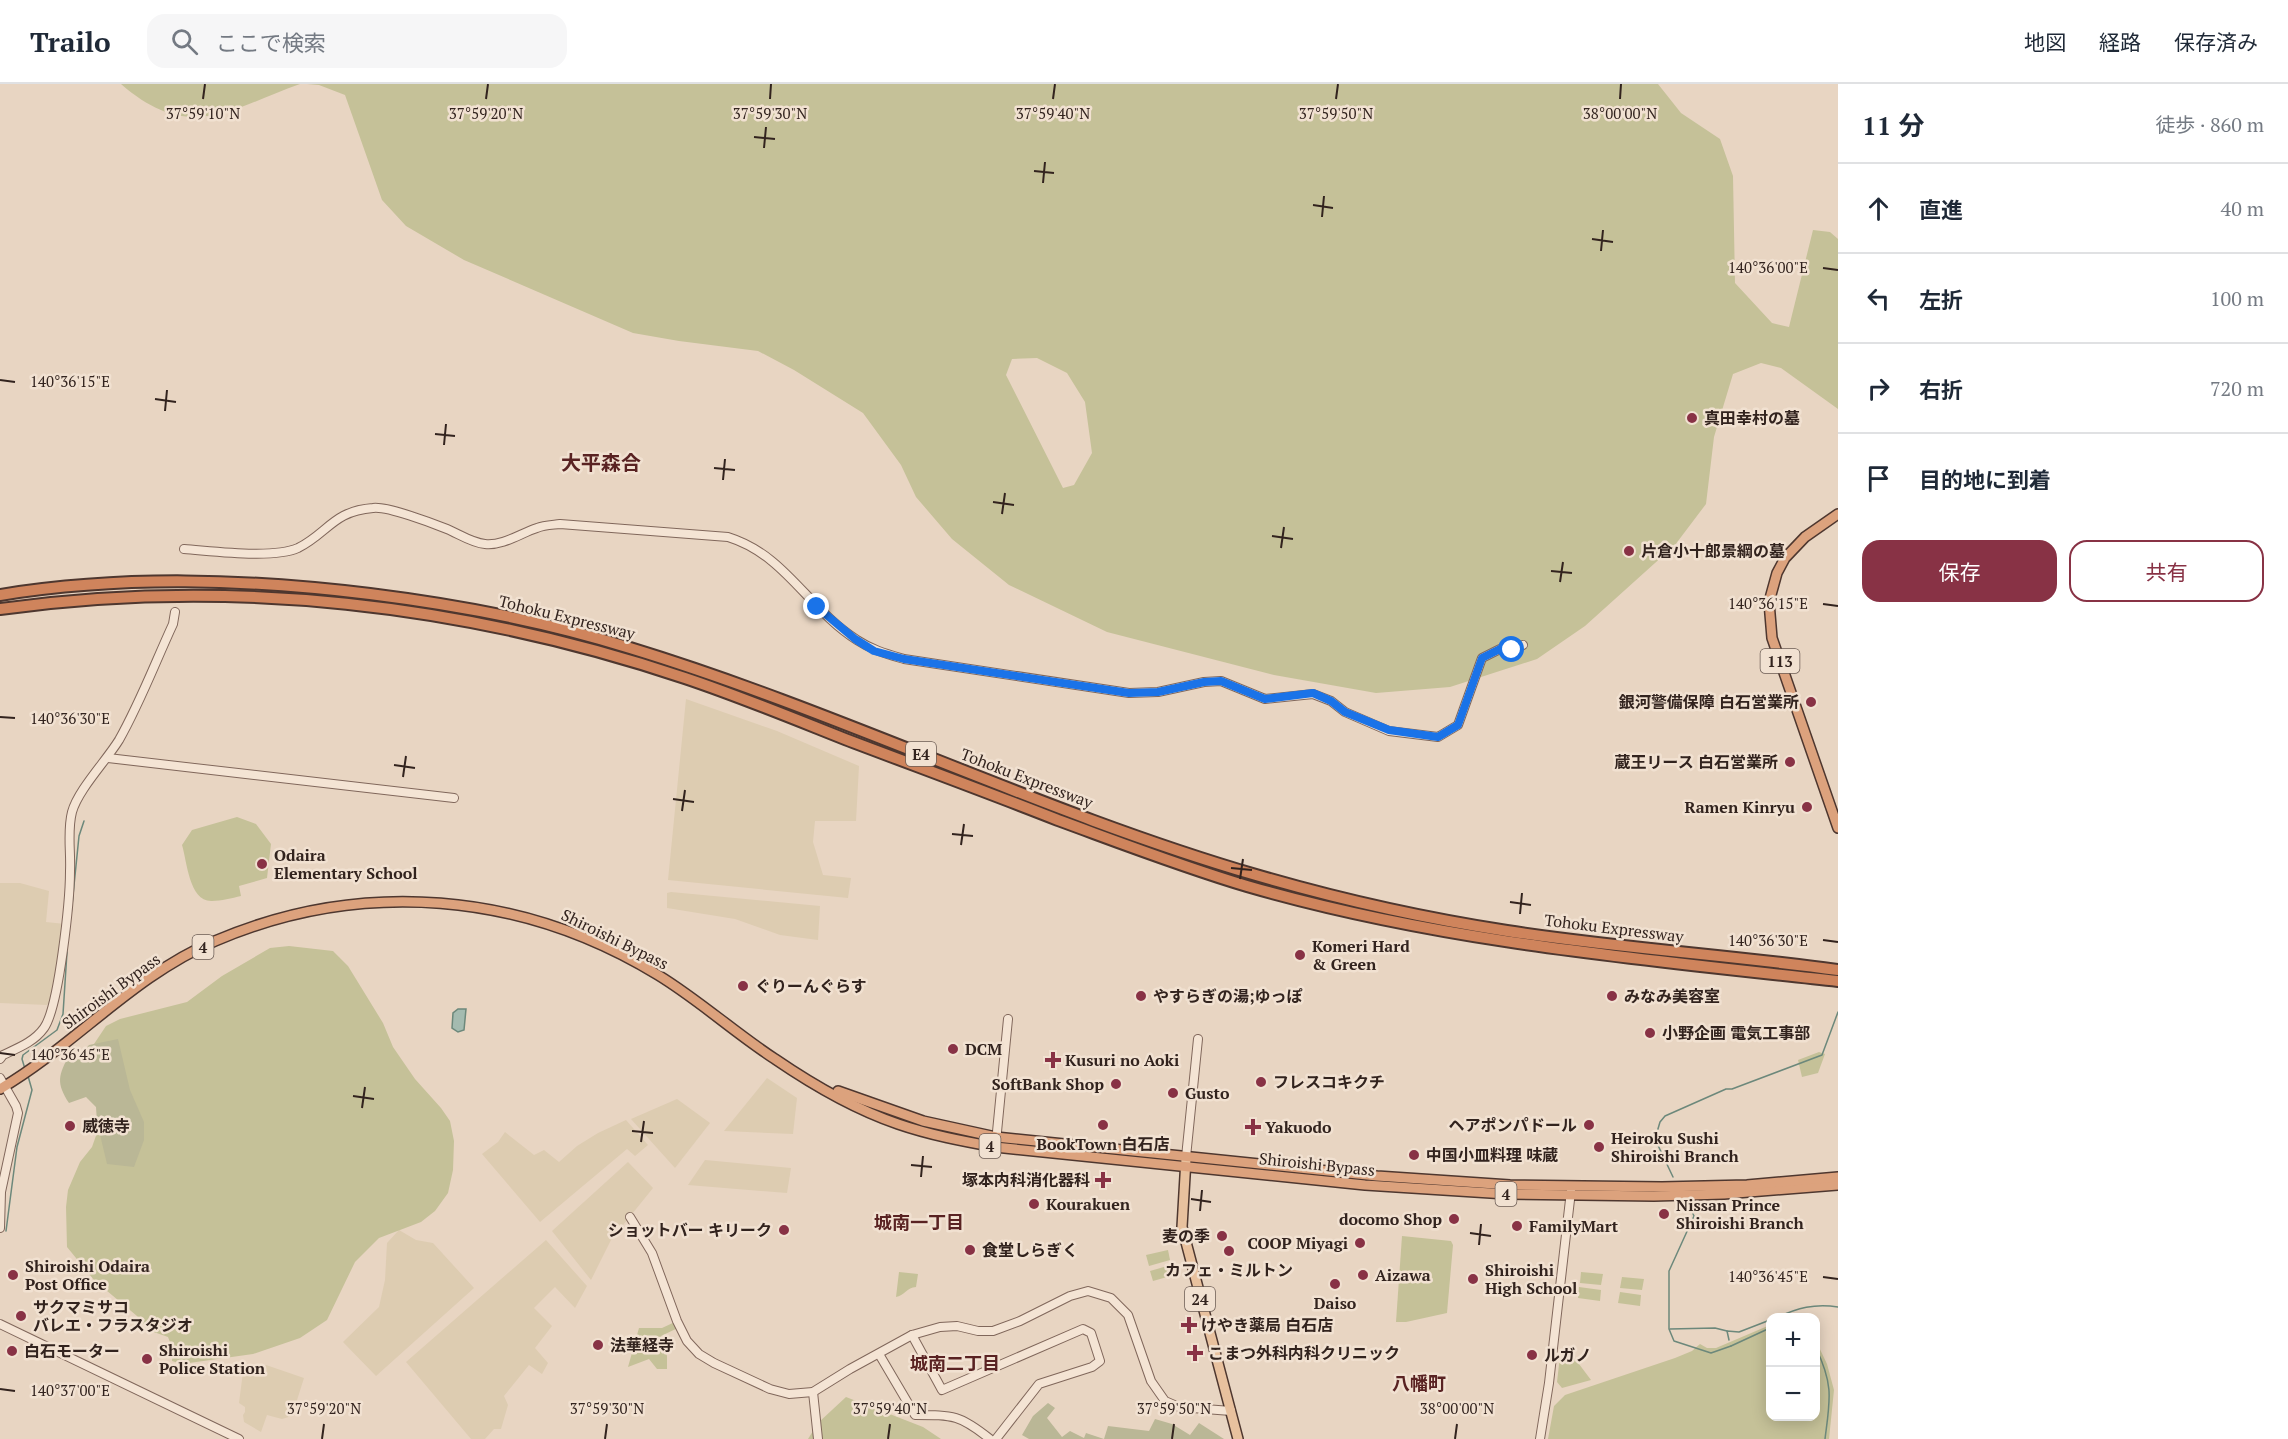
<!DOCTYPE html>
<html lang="ja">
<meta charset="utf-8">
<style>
:root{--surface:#fff;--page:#f6f6f7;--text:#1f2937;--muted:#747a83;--line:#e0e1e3;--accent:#883245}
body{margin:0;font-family:"PT Serif","Noto Sans JP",serif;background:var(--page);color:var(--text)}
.controls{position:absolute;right:18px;bottom:18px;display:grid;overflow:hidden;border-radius:12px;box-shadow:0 3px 15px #0003}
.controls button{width:54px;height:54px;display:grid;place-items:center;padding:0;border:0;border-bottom:2px solid var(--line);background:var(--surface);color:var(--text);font:30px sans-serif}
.stop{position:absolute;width:18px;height:18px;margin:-14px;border:4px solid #1a73e8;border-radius:50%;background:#fff}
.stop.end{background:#1a73e8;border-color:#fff;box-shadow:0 2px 6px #0008}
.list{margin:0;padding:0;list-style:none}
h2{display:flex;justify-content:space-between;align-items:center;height:78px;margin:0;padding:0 24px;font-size:26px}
h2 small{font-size:20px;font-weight:400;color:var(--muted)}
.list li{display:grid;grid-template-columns:39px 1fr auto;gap:18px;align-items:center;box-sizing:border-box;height:90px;padding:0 24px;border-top:2px solid var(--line)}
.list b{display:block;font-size:22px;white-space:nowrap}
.list em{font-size:20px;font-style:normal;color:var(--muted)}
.actions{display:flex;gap:12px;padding:18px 24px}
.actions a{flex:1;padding:14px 0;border:2px solid var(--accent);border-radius:18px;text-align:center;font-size:21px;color:var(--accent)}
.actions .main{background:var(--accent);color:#fff}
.icon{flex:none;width:33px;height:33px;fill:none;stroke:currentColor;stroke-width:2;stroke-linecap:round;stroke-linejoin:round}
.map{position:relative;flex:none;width:1838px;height:1355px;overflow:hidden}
header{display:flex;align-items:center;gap:36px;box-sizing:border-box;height:84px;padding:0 30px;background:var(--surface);border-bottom:2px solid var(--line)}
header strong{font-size:28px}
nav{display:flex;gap:33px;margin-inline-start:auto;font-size:21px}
.search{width:420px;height:54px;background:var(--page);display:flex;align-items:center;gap:15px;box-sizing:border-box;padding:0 21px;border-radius:18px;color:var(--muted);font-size:22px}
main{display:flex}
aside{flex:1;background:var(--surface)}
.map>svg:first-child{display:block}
.farmland{fill:#ddccb1}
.green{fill:#c5c198;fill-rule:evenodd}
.cemetery{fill:#bab796}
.water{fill:#a4bbb0;stroke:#6c887b;stroke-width:1.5}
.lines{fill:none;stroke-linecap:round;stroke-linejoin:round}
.stream{stroke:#6c887b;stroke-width:1.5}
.tertiary-casing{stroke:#80675b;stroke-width:10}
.primary-casing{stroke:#4e372f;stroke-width:12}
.trunk-casing{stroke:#4e372f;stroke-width:12}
.motorway-casing{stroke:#4e372f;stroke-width:14}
.tertiary{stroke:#f4e4d4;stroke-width:8}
.primary{stroke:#e8c19e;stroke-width:9}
.trunk{stroke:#dca27d;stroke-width:9}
.motorway{stroke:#cf845c;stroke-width:10}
.route{stroke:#1a73e8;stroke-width:8}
.ticks{fill:none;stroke:#32231e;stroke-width:2}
.poi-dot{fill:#883245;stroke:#f1e1d1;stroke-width:2}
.labels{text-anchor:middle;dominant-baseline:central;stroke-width:5;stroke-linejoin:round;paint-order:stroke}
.shield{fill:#f1e1d1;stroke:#6b5c54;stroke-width:1.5}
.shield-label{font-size:15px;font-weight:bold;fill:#32231e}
.poi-label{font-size:16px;font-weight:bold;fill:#32231e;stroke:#f1e1d1;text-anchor:start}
.street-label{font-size:16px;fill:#32231e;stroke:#f1e1d1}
.neighbourhood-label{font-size:18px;font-weight:bold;fill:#592222;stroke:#f1e1d1}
.quarter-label{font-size:20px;font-weight:bold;fill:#592222;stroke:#f1e1d1}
.ticks-label{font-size:15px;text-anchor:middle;fill:#32231e;stroke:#f1e1d1;stroke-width:5;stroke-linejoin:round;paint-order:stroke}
</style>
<header>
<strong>Trailo</strong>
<div class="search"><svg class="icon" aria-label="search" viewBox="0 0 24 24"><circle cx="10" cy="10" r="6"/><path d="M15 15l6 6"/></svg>ここで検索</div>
<nav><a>地図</a><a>経路</a><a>保存済み</a></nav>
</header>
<main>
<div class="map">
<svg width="1838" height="1355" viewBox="0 0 1838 1355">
<rect width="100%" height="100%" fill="#e8d5c2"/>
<g class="farmland">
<polygon points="686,615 777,647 859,682 856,737 815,737 813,758 823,791 851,794 848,814 668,796"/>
<polygon points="0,799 20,799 49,807 46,838 65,840 55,913 47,921 0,919"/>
<polygon points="671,808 820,822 818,856 780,851 735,835 667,824 667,809"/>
<polygon points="767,994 797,1014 793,1050 724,1047"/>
<polygon points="677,1015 710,1039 675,1084 631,1035"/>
<polygon points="626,1036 648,1061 635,1072 627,1065 540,1138 482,1070 498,1058 505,1048 534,1071 544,1066 559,1078 577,1062 598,1049"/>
<polygon points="705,1076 791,1084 787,1109 688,1101"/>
<polygon points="628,1078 653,1104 611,1156 591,1196 552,1147"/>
<polygon points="399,1146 416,1156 433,1159 474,1204 376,1292 343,1258 379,1223 385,1196 387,1159"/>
<polygon points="546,1156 587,1202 575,1224 555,1203 534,1224 552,1242 535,1264 548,1279 542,1290 529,1281 504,1312 508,1321 501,1345 494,1345 485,1355 471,1355 406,1278"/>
<polygon points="266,1281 304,1294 292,1332 282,1335 267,1331 261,1348 244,1338 243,1331 245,1328 245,1323 239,1319 243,1288"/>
</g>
<g class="green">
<path d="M121,0h179c-72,26 -111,59 -179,0z"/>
<path d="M307,0h1351l23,29 39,26 13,37 2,107 37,40 17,4 24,-97 17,2 8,7v170l-57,-41 -20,-5 -28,11 -19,63 -8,67 -31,41 -90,81 -48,33 -87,28 -74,6 -102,-18 -167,-43 -98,-47 -57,-46 -36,-42 -15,-32 -38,-52 -69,-43 -36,-19 -79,-10 -46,-8 -169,-73 -58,-34 -24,-26 -37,-105 -26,-10zM1037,274l30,15 18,29 7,51 -18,32 -11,3 -57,-113 6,-16z"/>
<path d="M237,733l19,7 15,20 -4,34 -28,8 2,10c-9,2 -20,5 -29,5 -23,1 -25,-40 -30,-56l10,-15z"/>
<polygon points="289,862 333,867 348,882 383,939 393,963 415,995 441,1024 450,1037 454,1057 453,1086 448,1109 435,1127 421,1138 379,1154 355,1178 327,1236 300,1254 253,1270 182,1280 172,1277 173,1266 168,1253 148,1246 137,1232 94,1196 67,1163 66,1123 68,1106 80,1078 92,1063 98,1046 99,1021 80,981 106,942 120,935 187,918 222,892 270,864"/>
<polygon points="1819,968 1825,970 1818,989 1802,993 1798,976"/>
<polygon points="1402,1152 1451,1157 1453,1161 1447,1229 1406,1238 1396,1238"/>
<polygon points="1168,1166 1170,1176 1149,1182 1146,1171"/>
<polygon points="1171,1181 1174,1191 1153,1197 1150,1187"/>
<path d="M899,1188l19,2 -2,13c-9,0 -12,9 -20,10z"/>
<polygon points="1581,1188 1603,1190 1601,1201 1580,1199"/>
<polygon points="1622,1193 1644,1195 1642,1206 1620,1204"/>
<polygon points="1579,1203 1601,1206 1600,1217 1578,1214"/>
<polygon points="1620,1208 1641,1211 1640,1222 1618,1219"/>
<polygon points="677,1237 680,1243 661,1252 667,1272 667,1285 657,1285 649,1275 628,1283 639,1244 662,1244"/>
<polygon points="1770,1241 1770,1332 1816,1332 1816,1257 1827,1280 1834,1306 1829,1355 1548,1355 1554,1322 1565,1311 1675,1274 1692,1267 1700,1260 1707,1264 1716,1264"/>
<polygon points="1560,1272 1579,1275 1579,1280 1591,1296 1562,1304 1557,1298"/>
<polygon points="846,1313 923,1343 941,1355 808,1355 818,1339"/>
</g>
<g class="cemetery">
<path d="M118,955l12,51 14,32v18l-10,27 -27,-3 -10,-42 -1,-15 -10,-10 -17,6c-13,-20 -11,-28 1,-49l14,-3 5,-6z"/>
<polygon points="1048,1319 1055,1324 1047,1334 1062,1353 1070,1347 1084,1354 1086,1349 1104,1355 1108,1342 1149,1347 1155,1335 1172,1340 1190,1351 1199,1339 1224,1355 1029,1355 1022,1351 1033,1332"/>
</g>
<polygon class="water" points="458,925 466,925 464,946 458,948 452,944 453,929"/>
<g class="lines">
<g class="stream">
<polyline points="71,831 79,752 84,737"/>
<polyline points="25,985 22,975 23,971 57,946 63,930 67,868"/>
<polyline points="1673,1093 1655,1055 1660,1038 1665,1032 1726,1005 1732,1005 1822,971 1838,928"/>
<polyline points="1688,1119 1694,1132 1669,1187 1669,1245 1674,1257 1711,1269 1731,1262"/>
<polyline points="6,1147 17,1063 32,1006 28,992"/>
<path d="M1776,1234c21,-10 39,-15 62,-11"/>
<polyline points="1670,1245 1715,1244 1727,1247"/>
<polyline points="1729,1256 1727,1247 1739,1248 1770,1236"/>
<polyline points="1731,1262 1770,1244"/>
<path d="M1816,1264c18,38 14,51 9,91"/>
</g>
<g class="tertiary-casing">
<g id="tertiary">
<path d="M184,465c29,2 89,10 114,-1 30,-15 35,-37 75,-40 14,-2 59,15 74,21 12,5 25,14 38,15 18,2 36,-11 52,-16 7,-3 15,-3 23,-4l168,13c58,18 80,72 129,103 15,10 30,14 47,19l225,34 29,-1 46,-10 17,-1 44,18 48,-5 18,7 14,11 44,19 49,6 20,-12 24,-67 18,-9 13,1 10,-5"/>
<polyline points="108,674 454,714"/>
<path d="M0,975l3,-4c15,-7 31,-13 41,-27 15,-21 26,-128 26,-157 1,-19 -3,-40 2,-59 6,-22 34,-51 47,-72 21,-37 36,-77 54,-116l2,-12"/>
<polyline points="0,994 16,1022 18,1029 1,1108 0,1144"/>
<polyline points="996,1058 1008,935"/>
<polyline points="1186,1073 1198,955"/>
<polyline points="630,1133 652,1169 677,1237 687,1257 699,1270 714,1279 770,1305 789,1310 813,1308 850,1285 912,1251 940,1243 957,1242 978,1247 993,1247 1020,1237 1070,1212 1088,1207 1111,1214 1128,1231 1151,1297 1165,1317 1179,1323 1231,1327"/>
<polyline points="0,1240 239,1355"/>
<polyline points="912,1251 942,1306 1083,1245 1091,1249 1100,1277 1092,1283 1039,1300 996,1355"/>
<path d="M879,1270l36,61c39,0 45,0 75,24"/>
<polyline points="813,1308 818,1355"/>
<polyline points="1540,1355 1549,1299 1571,1107"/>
</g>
</g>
<g class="primary-casing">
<polyline id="primary" points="1186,1075 1182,1143 1238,1355"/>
</g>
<g class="trunk-casing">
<g id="trunk">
<polyline points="1838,430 1805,453 1785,474 1777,489 1769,518 1772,554 1838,744"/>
<path d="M0,1005c75,-44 134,-114 215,-148 147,-63 307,-49 443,34 41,25 77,58 117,84 38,26 79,50 123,65 32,11 64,17 97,23l370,38 141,9 148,2 70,-2 114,-9"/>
<polyline points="838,1007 923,1037 996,1053 1377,1092 1510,1101 1662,1103 1747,1101 1838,1093"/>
</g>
</g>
<g class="motorway-casing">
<g id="motorway">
<path d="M0,511c124,-20 246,-16 370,-1 88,11 175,27 260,54 213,65 413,165 626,227 82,24 167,43 251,56 110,17 221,24 331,39"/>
<path d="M0,525c231,-32 464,-5 685,69 54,18 107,40 160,61 71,27 142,53 213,81 63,23 125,47 189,66 193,56 392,73 591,95"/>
</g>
</g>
<use href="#tertiary" class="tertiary"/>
<use href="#primary" class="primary"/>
<use href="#trunk" class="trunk"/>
<use href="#motorway" class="motorway"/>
</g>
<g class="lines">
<polyline class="route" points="817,523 855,555 874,567 904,575 1129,609 1158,608 1204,598 1221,597 1265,615 1313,609 1331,617 1345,628 1389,646 1438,653 1458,641 1482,574 1500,565 1512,566"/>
</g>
<path class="ticks" d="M203,15l2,-15M486,15l2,-15M770,15l1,-15M1053,15l2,-15M1336,15l2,-15M1620,15l1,-15M754,53l21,2M764,64l2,-21M1034,87l20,2M1043,99l2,-21M1313,121l20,3M1322,133l2,-21M1592,155l21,3M1601,167l2,-21M1823,184l15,2M0,296l15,2M155,315l21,3M165,327l2,-21M435,350l20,2M444,361l2,-21M714,384l21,2M723,396l2,-21M993,418l21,3M1002,430l3,-21M1272,452l21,3M1281,464l3,-21M1551,487l21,2M1560,498l3,-20M1823,520l15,2M0,633l15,1M394,681l21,3M403,693l3,-21M673,715l21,3M682,727l3,-21M952,750l21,2M961,761l3,-21M1231,784l21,2M1240,795l3,-20M1510,818l21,3M1520,830l2,-21M1823,856l15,2M0,969l15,2M353,1012l21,3M362,1024l3,-21M632,1047l21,2M641,1058l3,-21M911,1081l21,2M921,1093l2,-21M1191,1115l20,3M1200,1127l2,-21M1470,1149l21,3M1479,1161l2,-21M1823,1193l15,2M0,1305l15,2M322,1355l2,-15M605,1355l2,-15M888,1355l2,-15M1172,1355l2,-15M1455,1355l2,-15"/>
<g class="poi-dot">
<circle cx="1692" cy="334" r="6"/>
<circle cx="1629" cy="467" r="6"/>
<circle cx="1811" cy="618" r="6"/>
<circle cx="1790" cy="678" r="6"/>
<circle cx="1807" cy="723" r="6"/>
<circle cx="262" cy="780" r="6"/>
<circle cx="1300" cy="871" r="6"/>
<circle cx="743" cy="902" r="6"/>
<circle cx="1141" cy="912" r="6"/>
<circle cx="1612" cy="912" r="6"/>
<circle cx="1650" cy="949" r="6"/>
<circle cx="953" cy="965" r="6"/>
<path d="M1050 967h6v6h6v6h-6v6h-6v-6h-6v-6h6z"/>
<circle cx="1261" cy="998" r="6"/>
<circle cx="1116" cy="1000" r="6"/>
<circle cx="1173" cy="1009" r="6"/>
<circle cx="1103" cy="1041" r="6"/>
<circle cx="1589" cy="1041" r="6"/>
<circle cx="70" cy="1042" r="6"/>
<path d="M1250 1034h6v6h6v6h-6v6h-6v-6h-6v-6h6z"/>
<circle cx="1599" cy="1063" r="6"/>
<circle cx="1414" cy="1071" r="6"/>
<path d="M1100 1087h6v6h6v6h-6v6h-6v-6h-6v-6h6z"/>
<circle cx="1034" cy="1120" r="6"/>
<circle cx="1664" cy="1130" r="6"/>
<circle cx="1454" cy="1135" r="6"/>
<circle cx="1517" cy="1142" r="6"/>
<circle cx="784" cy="1146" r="6"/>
<circle cx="1222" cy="1152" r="6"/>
<circle cx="1360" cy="1159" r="6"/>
<circle cx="970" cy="1166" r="6"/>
<circle cx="1229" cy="1167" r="6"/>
<circle cx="13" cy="1191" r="6"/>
<circle cx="1363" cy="1191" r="6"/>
<circle cx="1473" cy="1195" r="6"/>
<circle cx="1335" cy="1200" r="6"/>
<circle cx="21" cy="1232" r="6"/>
<path d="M1186 1232h6v6h6v6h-6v6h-6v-6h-6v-6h6z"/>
<circle cx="598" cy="1261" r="6"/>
<circle cx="12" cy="1267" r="6"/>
<path d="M1192 1260h6v6h6v6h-6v6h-6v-6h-6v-6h6z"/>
<circle cx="1532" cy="1271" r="6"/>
<circle cx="147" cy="1275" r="6"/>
</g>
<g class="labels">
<g class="shield">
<rect x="1760.5" y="565" width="39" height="24" rx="4.5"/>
<rect x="906" y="658" width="30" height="24" rx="4.5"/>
<rect x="192.5" y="851" width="21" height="24" rx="4.5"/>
<rect x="979.5" y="1050" width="21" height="24" rx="4.5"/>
<rect x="1495.5" y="1098" width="21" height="24" rx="4.5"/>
<rect x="1185" y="1203" width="30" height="24" rx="4.5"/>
</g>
<g class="shield-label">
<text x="1780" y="577">113</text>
<text x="921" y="670">E4</text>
<text x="203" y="863">4</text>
<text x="990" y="1062">4</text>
<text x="1506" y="1110">4</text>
<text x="1200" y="1215">24</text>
</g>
<g class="poi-label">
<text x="1704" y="334">真田幸村の墓</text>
<text x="1641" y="467">片倉小十郎景綱の墓</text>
<text x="1799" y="618" text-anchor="end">銀河警備保障 白石営業所</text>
<text x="1778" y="678" text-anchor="end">蔵王リース 白石営業所</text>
<text x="1795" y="723" text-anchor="end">Ramen Kinryu</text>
<text x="274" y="771">Odaira<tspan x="274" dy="18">Elementary School</tspan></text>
<text x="1312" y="862">Komeri Hard<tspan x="1312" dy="18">&amp; Green</tspan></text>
<text x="755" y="902">ぐりーんぐらす</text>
<text x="1153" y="912">やすらぎの湯;ゆっぽ</text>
<text x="1624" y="912">みなみ美容室</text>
<text x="1662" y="949">小野企画 電気工事部</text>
<text x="965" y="965">DCM</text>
<text x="1065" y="976">Kusuri no Aoki</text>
<text x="1273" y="998">フレスコキクチ</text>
<text x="1104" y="1000" text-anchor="end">SoftBank Shop</text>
<text x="1185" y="1009">Gusto</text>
<text x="1577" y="1041" text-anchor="end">ヘアポンパドール</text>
<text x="82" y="1042">威徳寺</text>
<text x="1265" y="1043">Yakuodo</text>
<text x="1611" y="1054">Heiroku Sushi<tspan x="1611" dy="18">Shiroishi Branch</tspan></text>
<text x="1103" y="1060" text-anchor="middle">BookTown 白石店</text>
<text x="1426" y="1071">中国小皿料理 味蔵</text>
<text x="1090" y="1096" text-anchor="end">塚本内科消化器科</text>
<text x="1046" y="1120">Kourakuen</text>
<text x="1676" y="1121">Nissan Prince<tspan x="1676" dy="18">Shiroishi Branch</tspan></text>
<text x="1442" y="1135" text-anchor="end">docomo Shop</text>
<text x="1529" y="1142">FamilyMart</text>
<text x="772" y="1146" text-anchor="end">ショットバー キリーク</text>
<text x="1210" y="1152" text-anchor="end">麦の季</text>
<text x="1348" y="1159" text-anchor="end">COOP Miyagi</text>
<text x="982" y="1166">食堂しらぎく</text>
<text x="25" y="1182">Shiroishi Odaira<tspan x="25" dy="18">Post Office</tspan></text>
<text x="1229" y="1186" text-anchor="middle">カフェ・ミルトン</text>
<text x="1485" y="1186">Shiroishi<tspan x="1485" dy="18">High School</tspan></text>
<text x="1375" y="1191">Aizawa</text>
<text x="1335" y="1219" text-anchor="middle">Daiso</text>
<text x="33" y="1223">サクマミサコ<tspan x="33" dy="18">バレエ・フラスタジオ</tspan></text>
<text x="1201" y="1241">けやき薬局 白石店</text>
<text x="610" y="1261">法華経寺</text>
<text x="159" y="1266">Shiroishi<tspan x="159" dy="18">Police Station</tspan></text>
<text x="24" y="1267">白石モーター</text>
<text x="1208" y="1269">こまつ外科内科クリニック</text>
<text x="1544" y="1271">ルガノ</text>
</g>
<g class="street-label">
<text transform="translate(567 533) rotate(14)">Tohoku Expressway</text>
<text transform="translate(1027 694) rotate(21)">Tohoku Expressway</text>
<text transform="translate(1614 844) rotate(7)">Tohoku Expressway</text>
<text transform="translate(615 855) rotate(26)">Shiroishi Bypass</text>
<text transform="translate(111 907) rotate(-36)">Shiroishi Bypass</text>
<text transform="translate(1317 1080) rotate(6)">Shiroishi Bypass</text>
</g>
<g class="neighbourhood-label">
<text x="919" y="1138">城南一丁目</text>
<text x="955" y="1279">城南二丁目</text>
<text x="1419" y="1299">八幡町</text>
</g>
<g class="quarter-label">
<text x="601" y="378">大平森合</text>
</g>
</g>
<g class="ticks-label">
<text x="203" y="35">37°59'10"N</text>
<text x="486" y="35">37°59'20"N</text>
<text x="770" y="35">37°59'30"N</text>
<text x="1053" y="35">37°59'40"N</text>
<text x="1336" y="35">37°59'50"N</text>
<text x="1620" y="35">38°00'00"N</text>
<text x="1768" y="189">140°36'00"E</text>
<text x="70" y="303">140°36'15"E</text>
<text x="1768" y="525">140°36'15"E</text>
<text x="70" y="640">140°36'30"E</text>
<text x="1768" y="862">140°36'30"E</text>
<text x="70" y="976">140°36'45"E</text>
<text x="1768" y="1198">140°36'45"E</text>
<text x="70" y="1312">140°37'00"E</text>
<text x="324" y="1330">37°59'20"N</text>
<text x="607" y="1330">37°59'30"N</text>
<text x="890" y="1330">37°59'40"N</text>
<text x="1174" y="1330">37°59'50"N</text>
<text x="1457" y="1330">38°00'00"N</text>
</g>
</svg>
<div class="controls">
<button>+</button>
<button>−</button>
</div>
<div class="stop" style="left:1512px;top:566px"></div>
<div class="stop end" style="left:817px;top:523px"></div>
</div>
<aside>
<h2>11 分<small>徒歩 · 860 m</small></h2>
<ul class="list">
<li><svg class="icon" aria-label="ahead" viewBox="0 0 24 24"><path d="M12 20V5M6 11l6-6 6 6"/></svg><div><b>直進</b></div><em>40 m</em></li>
<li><svg class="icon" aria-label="left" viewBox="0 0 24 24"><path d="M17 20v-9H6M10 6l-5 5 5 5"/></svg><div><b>左折</b></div><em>100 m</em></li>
<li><svg class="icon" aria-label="right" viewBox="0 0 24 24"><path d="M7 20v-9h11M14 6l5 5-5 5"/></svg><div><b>右折</b></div><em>720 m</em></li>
<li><svg class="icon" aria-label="arrive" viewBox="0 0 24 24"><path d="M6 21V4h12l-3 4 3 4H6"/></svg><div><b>目的地に到着</b></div></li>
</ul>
<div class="actions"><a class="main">保存</a><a>共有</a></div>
</aside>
</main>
